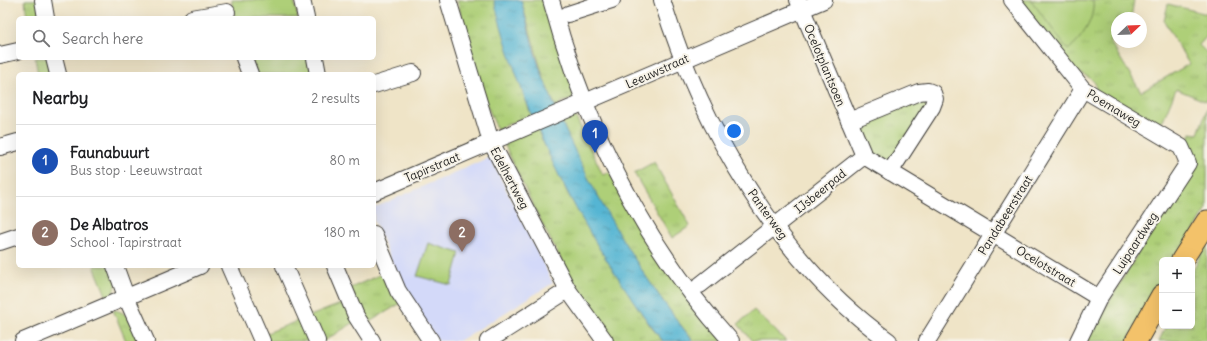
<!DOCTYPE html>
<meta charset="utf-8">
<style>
:root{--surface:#fff;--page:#f2f2f2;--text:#202124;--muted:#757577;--line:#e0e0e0;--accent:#7c3aed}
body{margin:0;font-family:Delius,sans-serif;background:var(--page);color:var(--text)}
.controls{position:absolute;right:12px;bottom:12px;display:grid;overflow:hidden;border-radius:6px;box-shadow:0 4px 16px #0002}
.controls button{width:36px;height:36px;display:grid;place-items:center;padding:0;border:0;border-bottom:1px solid var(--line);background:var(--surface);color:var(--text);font:20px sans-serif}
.compass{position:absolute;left:1111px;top:12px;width:36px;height:36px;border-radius:50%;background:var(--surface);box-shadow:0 4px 16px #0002;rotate:67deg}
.you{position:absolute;left:734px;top:131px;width:14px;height:14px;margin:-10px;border:3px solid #fff;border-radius:50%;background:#1a73e8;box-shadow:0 0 0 6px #1a73e833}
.badge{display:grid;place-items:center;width:26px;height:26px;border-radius:50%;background:var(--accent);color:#fff;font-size:13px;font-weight:700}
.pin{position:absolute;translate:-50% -33px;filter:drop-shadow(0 1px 2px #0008)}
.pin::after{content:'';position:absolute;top:21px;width:14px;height:12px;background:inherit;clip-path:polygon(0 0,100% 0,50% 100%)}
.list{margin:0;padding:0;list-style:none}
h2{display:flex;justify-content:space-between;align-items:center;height:52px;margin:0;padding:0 16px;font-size:17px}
h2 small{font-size:13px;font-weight:400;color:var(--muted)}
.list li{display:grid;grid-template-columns:26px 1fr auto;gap:12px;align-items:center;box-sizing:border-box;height:72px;padding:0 16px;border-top:1px solid var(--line)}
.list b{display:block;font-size:15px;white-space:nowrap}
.list p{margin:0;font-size:13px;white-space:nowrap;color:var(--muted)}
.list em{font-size:13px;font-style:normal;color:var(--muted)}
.icon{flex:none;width:22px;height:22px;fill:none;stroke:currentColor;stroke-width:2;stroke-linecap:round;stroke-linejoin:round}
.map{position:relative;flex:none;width:1207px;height:341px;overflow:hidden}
.search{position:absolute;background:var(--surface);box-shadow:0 4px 16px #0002;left:16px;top:16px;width:360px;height:44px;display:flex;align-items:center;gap:10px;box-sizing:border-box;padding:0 14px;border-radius:6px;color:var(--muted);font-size:15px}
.panel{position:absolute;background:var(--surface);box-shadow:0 4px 16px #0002;left:16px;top:72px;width:360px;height:196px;border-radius:6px}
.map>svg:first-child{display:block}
.built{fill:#d3d9f9}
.grass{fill:url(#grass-tufts);stroke:#65764a}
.park{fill:#aecf78;stroke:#65764a}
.water{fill:url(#water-ripples);stroke:#386878}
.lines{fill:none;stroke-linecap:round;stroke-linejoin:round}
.minor-casing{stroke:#3c3a36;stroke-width:18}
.major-casing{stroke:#3c3a36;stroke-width:23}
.minor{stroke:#fff;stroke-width:16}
.major{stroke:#f3c26a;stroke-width:21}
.labels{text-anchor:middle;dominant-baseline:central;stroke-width:4;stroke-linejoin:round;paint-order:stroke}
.street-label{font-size:12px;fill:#1c1c1c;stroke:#f7f3e8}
</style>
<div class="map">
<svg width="1207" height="341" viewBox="0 0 1207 341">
<defs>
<pattern id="grass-tufts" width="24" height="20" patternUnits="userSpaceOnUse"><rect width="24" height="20" fill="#aecf78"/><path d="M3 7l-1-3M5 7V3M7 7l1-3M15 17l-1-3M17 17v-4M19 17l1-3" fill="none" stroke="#95b167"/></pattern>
<pattern id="water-ripples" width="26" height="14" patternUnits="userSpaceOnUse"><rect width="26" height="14" fill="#55b5d3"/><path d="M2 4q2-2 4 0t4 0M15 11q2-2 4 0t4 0" fill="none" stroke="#4692aa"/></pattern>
</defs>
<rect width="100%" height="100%" fill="#f7f3e8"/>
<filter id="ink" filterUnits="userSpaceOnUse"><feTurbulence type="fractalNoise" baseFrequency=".025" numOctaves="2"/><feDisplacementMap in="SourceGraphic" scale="8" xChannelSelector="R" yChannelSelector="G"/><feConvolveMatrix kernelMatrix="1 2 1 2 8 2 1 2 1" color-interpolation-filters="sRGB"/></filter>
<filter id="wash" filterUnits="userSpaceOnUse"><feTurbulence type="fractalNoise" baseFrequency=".012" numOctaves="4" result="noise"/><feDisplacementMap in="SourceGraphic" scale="16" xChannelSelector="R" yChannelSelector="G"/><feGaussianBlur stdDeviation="0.9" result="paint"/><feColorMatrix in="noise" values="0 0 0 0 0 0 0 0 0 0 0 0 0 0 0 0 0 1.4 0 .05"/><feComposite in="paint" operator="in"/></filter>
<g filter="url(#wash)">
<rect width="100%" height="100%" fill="#efe4c7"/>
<polygon class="built" points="490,157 553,283 459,341 438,341 402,286 374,221 374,208"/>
<g class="grass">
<polygon points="25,0 38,0 41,18 27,18"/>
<polygon points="457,0 494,0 510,54 531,115 497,129 484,98"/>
<polygon points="521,0 546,0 576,98 562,102 556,107 546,86"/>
<polygon points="1018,0 1134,0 1131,18 1117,18 1117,35 1109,40 1141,92 1189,64 1164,21 1168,4 1207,14 1207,36 1199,45 1207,53 1207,102 1176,89 1163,120 1152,125 1096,91 1095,83 1090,78 1076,71"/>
<polygon points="35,58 49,58 53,74 38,74"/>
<polygon points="920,97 924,100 927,107 892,163 867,153 855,123"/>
<polygon points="1207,109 1207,209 1176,260 1162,260 1162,283 1127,341 1086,341 1192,162 1186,147 1191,133 1198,134"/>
<path d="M575,115l28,60 6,-3 117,169h-33c-53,-68 -100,-141 -132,-221z"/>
<path d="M536,127l31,65 32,56 52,79 12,14h-49c-46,-60 -80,-131 -111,-200z"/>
<polygon points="654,162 690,226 672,238 634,173"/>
<polygon points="1207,242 1207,341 1159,341 1166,326 1192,326 1192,273"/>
<polygon points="94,266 110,266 117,283 110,300 108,300"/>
<polygon points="386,272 401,303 366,324 361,318 324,341 265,341 262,335 353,299 348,289"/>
<path d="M113,310c17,1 20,17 27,31h-14z"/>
<polygon points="754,310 786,341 752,341 738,324"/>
</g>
<g class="park">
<polygon points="232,0 294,0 298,18 236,18 232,9"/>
<path d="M1031,0h62c2,20 -11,38 -25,50z"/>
<polygon points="251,58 308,58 312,74 257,74"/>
<polygon points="428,243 460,253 451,285 417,276"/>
</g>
<path class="water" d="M494,0h27c8,29 14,60 26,87 38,94 83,174 146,254h-30c-16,-19 -29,-39 -42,-59 -58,-86 -102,-182 -127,-282z"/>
</g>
<g filter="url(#ink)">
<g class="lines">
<g class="minor-casing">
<g id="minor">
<polyline points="43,0 46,18"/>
<polyline points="302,0 306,18"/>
<polyline points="448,0 491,142 568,290 605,341"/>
<path d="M551,0c34,125 92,244 180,341"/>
<path d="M662,0c40,128 116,262 227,341"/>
<polyline points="798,0 864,156 1099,298"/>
<polyline points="1012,0 1083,89 1181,147 1188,163 1099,298 1078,341"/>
<polyline points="568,14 612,0"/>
<polyline points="192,18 227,12"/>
<polyline points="0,55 18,51"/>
<polyline points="54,58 58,74"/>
<polyline points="244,58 250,74"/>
<polyline points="315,58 318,74"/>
<polyline points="374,85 413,73"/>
<polyline points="849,121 919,92 928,91 933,93 935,99 932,107 890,172"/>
<polyline points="0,147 18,142"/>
<polyline points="374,192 824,0"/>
<polyline points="374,234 398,291 431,341"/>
<polyline points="0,242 18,236"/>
<polyline points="115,266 127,299 146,341"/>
<polyline points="229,266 262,341"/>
<polyline points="284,266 317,341"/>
<polyline points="335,266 356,316 372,341"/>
<polyline points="700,285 864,156"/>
<polyline points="23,341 200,266"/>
<polyline points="488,341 568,290"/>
<polyline points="927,341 1083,89"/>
</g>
</g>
<g class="major-casing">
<g id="major">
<polyline points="1182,260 1207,221"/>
<polyline points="1136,341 1162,295"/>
</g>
</g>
<use href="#minor" class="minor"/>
<use href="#major" class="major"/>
</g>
</g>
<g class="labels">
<g class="street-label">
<text transform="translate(825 65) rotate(67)">Ocelotplantsoen</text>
<text transform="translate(657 71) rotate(-24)">Leeuwstraat</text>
<text transform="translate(1114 108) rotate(31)">Poemaweg</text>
<text transform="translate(432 167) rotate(-23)">Tapirstraat</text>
<text transform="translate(510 178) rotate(62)">Edelhertweg</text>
<text transform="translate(820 191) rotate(-39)">IJsbeerpad</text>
<text transform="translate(768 214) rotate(54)">Panterweg</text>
<text transform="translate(1005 215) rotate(-58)">Pandabeerstraat</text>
<text transform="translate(1135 243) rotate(-57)">Luipaardweg</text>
<text transform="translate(1046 266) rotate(31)">Ocelotstraat</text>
</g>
</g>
</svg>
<div class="controls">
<button>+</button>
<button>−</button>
</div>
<svg class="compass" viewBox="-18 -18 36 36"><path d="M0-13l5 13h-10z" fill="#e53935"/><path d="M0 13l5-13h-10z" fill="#757577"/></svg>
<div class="you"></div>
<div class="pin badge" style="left:595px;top:153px;background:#1a4fb4">1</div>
<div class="pin badge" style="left:462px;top:252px;background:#8d6e63">2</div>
<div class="search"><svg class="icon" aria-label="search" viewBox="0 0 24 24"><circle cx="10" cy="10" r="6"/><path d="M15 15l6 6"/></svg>Search here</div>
<section class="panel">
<h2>Nearby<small>2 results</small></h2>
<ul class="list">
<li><span class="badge" style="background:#1a4fb4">1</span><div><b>Faunabuurt</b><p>Bus stop · Leeuwstraat</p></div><em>80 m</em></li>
<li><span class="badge" style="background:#8d6e63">2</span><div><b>De Albatros</b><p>School · Tapirstraat</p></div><em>180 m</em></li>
</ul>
</section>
</div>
